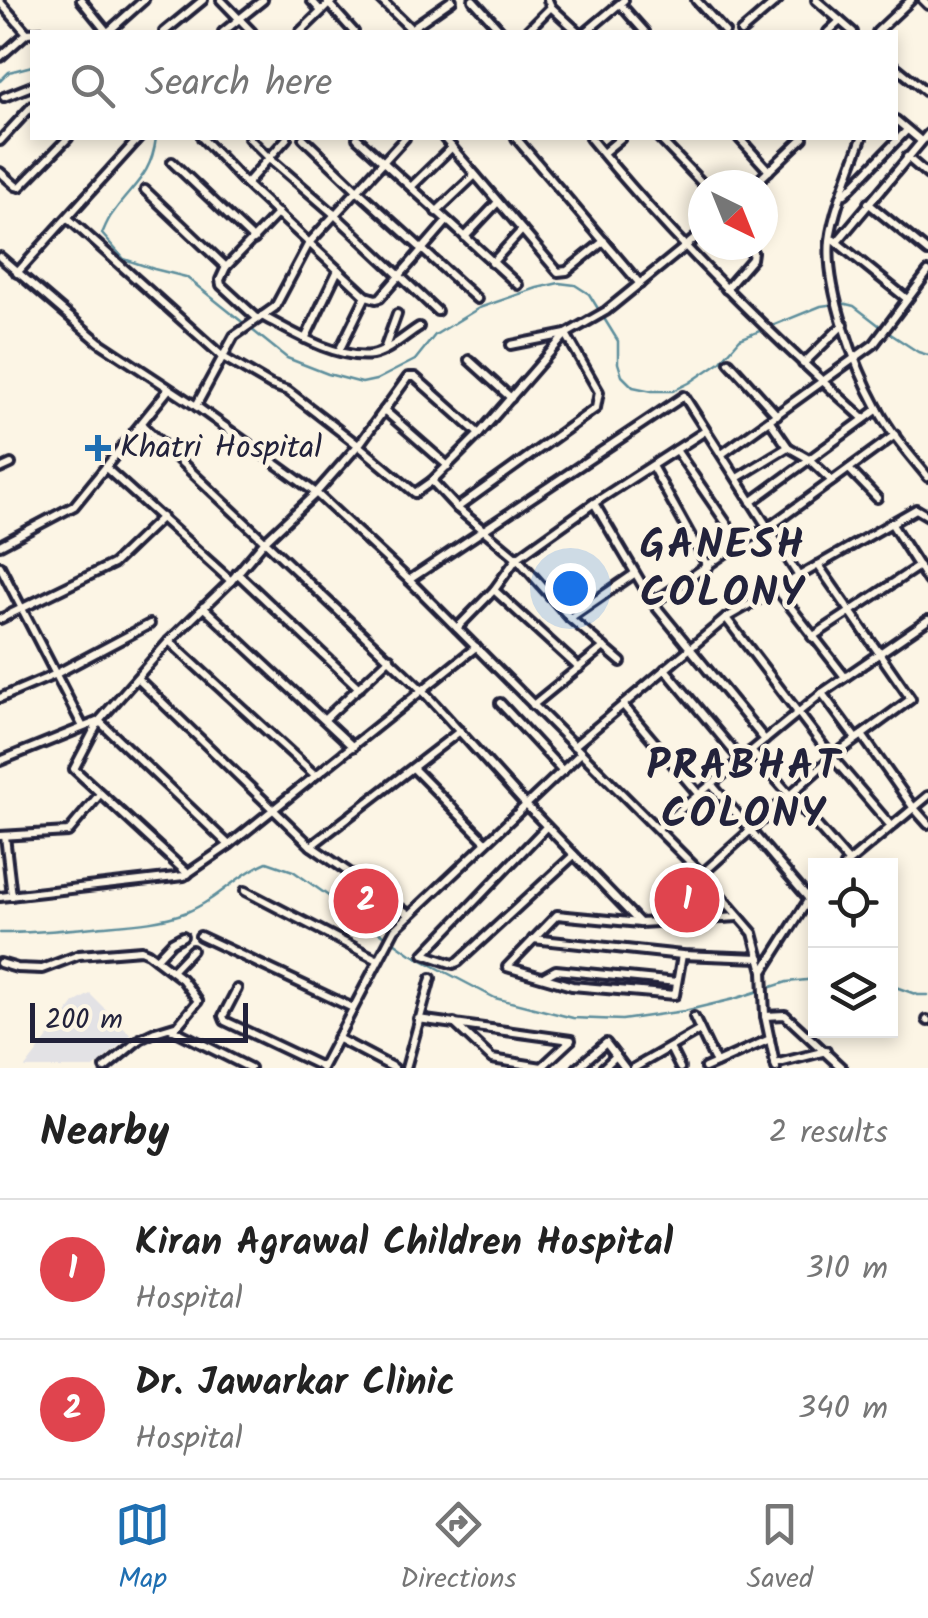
<!DOCTYPE html>
<style>
:root{--surface:#fff;--page:#f6f6f6;--text:#222;--muted:#767676;--line:#e0e0e0;--accent:#1f6fb2}
body{margin:0;font-family:Kalam,sans-serif;background:var(--page);color:var(--text)}
.controls{position:absolute;right:30px;bottom:30px;display:grid;overflow:hidden;border-radius:0px;box-shadow:0 5px 15px #0003}
.controls button{width:90px;height:90px;display:grid;place-items:center;padding:0;border:0;border-bottom:2px solid var(--line);background:var(--surface);color:var(--text);font:50px sans-serif}
.compass{position:absolute;left:688px;top:170px;width:90px;height:90px;border-radius:50%;background:var(--surface);box-shadow:0 5px 15px #0003;rotate:137deg}
.scale{position:absolute;left:30px;bottom:25px;width:218px;box-sizing:border-box;padding-left:10px;border:5px solid #22223b;border-top:0;font-size:28px;line-height:35px;white-space:nowrap;color:#22223b;-webkit-text-stroke:8px #fcf5e5;paint-order:stroke}
.you{position:absolute;left:570px;top:588px;width:35px;height:35px;margin:-25px;border:8px solid #fff;border-radius:50%;background:#1a73e8;box-shadow:0 0 0 15px #1a73e833}
.badge{display:grid;place-items:center;width:65px;height:65px;border-radius:50%;background:var(--accent);color:#fff;font-size:32px;font-weight:700}
.pin{position:absolute;translate:-50% -50%;border:5px solid #fff;box-shadow:0 2px 10px #0006}
.list{margin:0;padding:0;list-style:none}
h2{display:flex;justify-content:space-between;align-items:center;height:130px;margin:0;padding:0 40px;font-size:42px}
h2 small{font-size:32px;font-weight:400;color:var(--muted)}
.list li{display:grid;grid-template-columns:65px 1fr auto;gap:30px;align-items:center;box-sizing:border-box;height:140px;padding:0 40px;border-top:2px solid var(--line)}
.list b{display:block;font-size:38px;white-space:nowrap}
.list p{margin:0;font-size:32px;white-space:nowrap;color:var(--muted)}
.list em{font-size:32px;font-style:normal;color:var(--muted)}
.icon{flex:none;width:55px;height:55px;fill:none;stroke:currentColor;stroke-width:2;stroke-linecap:round;stroke-linejoin:round}
.map{position:relative;flex:none;width:928px;height:1068px;overflow:hidden}
.search{position:absolute;background:var(--surface);box-shadow:0 5px 15px #0003;left:30px;right:30px;top:30px;height:110px;display:flex;align-items:center;gap:25px;box-sizing:border-box;padding:0 35px;border-radius:0px;color:var(--muted);font-size:38px}
.sheet{height:410px;background:var(--surface)}
nav{display:flex;justify-content:space-around;align-items:center;box-sizing:border-box;height:140px;border-top:2px solid var(--line);background:var(--surface);font-size:28px;color:var(--muted)}
nav a{display:grid;justify-items:center;gap:5px}
nav .on{color:var(--accent)}
.map>svg:first-child{display:block}
.built{fill:#e3e2e5}
.lines{fill:none;stroke-linecap:round;stroke-linejoin:round}
.stream{stroke:#5d8e9c;stroke-width:2.5}
.street-casing{stroke:#22223b;stroke-width:14}
.street{stroke:#fcf5e5;stroke-width:6}
.poi-dot{fill:#1f6fb2;stroke:#fcf5e5;stroke-width:4}
.labels{text-anchor:middle;dominant-baseline:central;stroke-width:9;stroke-linejoin:round;paint-order:stroke}
.poi-label{font-size:32px;fill:#22223b;stroke:#fcf5e5;text-anchor:start}
.district-label{font-size:42px;font-weight:bold;letter-spacing:2.5px;fill:#22223b;stroke:#fcf5e5}
</style>
<div class="map">
<svg width="928" height="1068" viewBox="0 0 928 1068">
<rect width="100%" height="100%" fill="#fcf5e5"/>
<filter id="ink" filterUnits="userSpaceOnUse"><feTurbulence type="fractalNoise" baseFrequency=".01" numOctaves="2"/><feDisplacementMap in="SourceGraphic" scale="20" xChannelSelector="R" yChannelSelector="G"/><feConvolveMatrix kernelMatrix="1 2 1 2 8 2 1 2 1" color-interpolation-filters="sRGB"/></filter>
<g filter="url(#ink)">
<polygon class="built" points="90,994 131,1035 94,1068 25,1068 74,1003"/>
<g class="lines">
<g class="stream">
<polyline points="0,81 9,72 32,66"/>
<path d="M156,138c-5,39 -23,46 -43,75 -5,6 -8,14 -11,21l22,25 30,10 32,8 101,81 41,16 34,9 14,-3 39,-20 20,-25 44,-27 58,-20 22,-5 16,2 14,9 29,47v22l4,13 11,11 19,4h21l16,-8 31,-21 20,-23 81,-33 21,-3 12,3 35,27 29,19 10,3"/>
<path d="M0,933c32,0 63,-3 94,-6 31,-3 64,-4 93,-15 30,-12 51,-38 80,-50l26,9 118,83 84,44 78,20 49,2 62,-9 50,-12 53,-17 29,-3"/>
<polyline points="890,985 918,995 928,995"/>
</g>
<g class="street-casing">
<g id="street">
<polyline points="81,0 107,32"/>
<polyline points="221,0 252,32"/>
<polyline points="311,0 321,11"/>
<polyline points="381,0 411,29"/>
<polyline points="473,0 502,32"/>
<polyline points="696,0 725,32"/>
<polyline points="816,0 853,32"/>
<polyline points="923,0 928,5"/>
<polyline points="0,2 27,33"/>
<polyline points="328,3 354,32"/>
<polyline points="620,4 645,32"/>
<polyline points="551,7 578,32"/>
<polyline points="108,32 144,0"/>
<polyline points="164,32 203,0"/>
<polyline points="223,32 263,0"/>
<polyline points="300,32 333,0"/>
<polyline points="406,32 452,0"/>
<polyline points="526,32 551,7 548,0"/>
<polyline points="586,32 624,0"/>
<polyline points="741,32 778,0"/>
<polyline points="828,32 840,21"/>
<polyline points="877,32 911,0"/>
<polyline points="0,57 27,33 42,32"/>
<polyline points="896,67 928,93"/>
<polyline points="4,97 32,86"/>
<polyline points="896,120 921,141"/>
<polyline points="202,138 246,184 366,296 376,299 380,298 447,221"/>
<polyline points="249,138 268,157 335,215 437,311"/>
<polyline points="303,138 357,190 477,299"/>
<polyline points="357,138 518,285"/>
<polyline points="444,138 558,272 567,271 604,241"/>
<polyline points="516,138 640,284"/>
<path d="M590,138c82,101 177,193 274,281"/>
<polyline points="659,138 704,185"/>
<polyline points="739,138 769,171"/>
<path d="M862,138c-10,28 -29,74 -32,102 -5,48 25,127 48,169 13,25 32,46 50,68"/>
<polyline points="0,141 32,106"/>
<polyline points="603,153 621,138"/>
<polyline points="907,157 928,175"/>
<polyline points="172,162 254,240"/>
<polyline points="0,172 16,186 20,187 68,138"/>
<polyline points="246,184 287,138"/>
<polyline points="754,185 803,138"/>
<polyline points="411,187 452,147"/>
<polyline points="145,190 226,267"/>
<polyline points="845,194 907,130"/>
<polyline points="868,203 928,252"/>
<polyline points="436,212 475,175"/>
<polyline points="68,218 223,357 271,385 288,391 358,445 415,493 432,481 479,434 566,334 606,311 703,232"/>
<polyline points="465,237 498,202"/>
<polyline points="834,240 907,299"/>
<polyline points="837,242 928,134"/>
<polyline points="0,257 99,342 196,406 316,493 409,580 702,874 753,933 763,971 765,1016 776,1068"/>
<polyline points="492,263 522,230"/>
<polyline points="17,273 139,138"/>
<polyline points="726,289 752,259 753,252 747,245"/>
<path d="M262,316c30,16 75,44 110,39 16,-3 34,-20 47,-28"/>
<polyline points="258,319 221,285 220,280 226,267 278,213"/>
<polyline points="305,339 338,270"/>
<polyline points="384,350 397,314"/>
<polyline points="339,351 366,296"/>
<polyline points="469,360 511,398"/>
<polyline points="729,362 777,415"/>
<polyline points="803,364 844,324"/>
<polyline points="196,406 234,336 275,307 309,243 405,138"/>
<polyline points="384,410 448,466"/>
<polyline points="770,421 788,447 809,459 832,481"/>
<polyline points="142,425 423,691 526,805 640,923"/>
<polyline points="676,450 740,543"/>
<polyline points="722,454 874,344 928,272"/>
<polyline points="652,466 708,567"/>
<polyline points="106,468 231,581"/>
<polyline points="0,469 11,464"/>
<polyline points="849,469 877,498"/>
<polyline points="737,478 788,447"/>
<polyline points="432,481 457,508 517,558 570,618 621,662"/>
<polyline points="751,502 878,409"/>
<polyline points="594,503 653,603 765,740"/>
<polyline points="457,508 596,408 599,392 566,334 511,345"/>
<polyline points="891,523 928,581"/>
<polyline points="0,545 74,506 169,389"/>
<polyline points="0,566 83,727"/>
<polyline points="237,573 359,688"/>
<polyline points="409,580 684,396 798,575"/>
<polyline points="776,588 845,677"/>
<polyline points="494,590 579,668"/>
<polyline points="653,603 740,543 769,527 895,435"/>
<polyline points="203,607 353,747"/>
<polyline points="570,618 634,574"/>
<polyline points="726,618 832,757 891,826"/>
<polyline points="0,619 113,564 162,517"/>
<polyline points="457,628 494,590 517,558 594,503 705,431"/>
<polyline points="812,637 919,566"/>
<polyline points="169,641 315,775"/>
<polyline points="665,669 740,759"/>
<polyline points="137,678 311,846 410,915"/>
<polyline points="822,693 856,739 862,735 913,807 928,824"/>
<polyline points="0,698 54,675 150,624"/>
<polyline points="500,703 563,771"/>
<polyline points="533,705 604,647"/>
<polyline points="623,705 700,796"/>
<polyline points="325,719 390,658"/>
<polyline points="574,746 726,618 916,509 928,516"/>
<polyline points="751,751 848,861"/>
<polyline points="0,761 99,721 229,845"/>
<polyline points="413,768 486,842"/>
<polyline points="712,785 809,899"/>
<polyline points="546,827 424,954 453,964 458,962 574,855"/>
<polyline points="658,828 822,693 928,620"/>
<polyline points="0,836 68,832 100,794"/>
<polyline points="5,836 12,896"/>
<polyline points="311,846 460,731"/>
<polyline points="844,866 928,796"/>
<polyline points="188,874 74,769 99,721 169,641 231,581 264,542 316,493 361,442 408,377 415,377 479,434"/>
<polyline points="702,874 832,757 911,699 818,565"/>
<polyline points="245,891 378,960"/>
<polyline points="0,897 184,876 229,845 476,647"/>
<polyline points="200,936 353,1008"/>
<polyline points="533,939 682,955 760,958"/>
<polyline points="682,955 675,995 572,986 507,967 557,915 640,923 738,917"/>
<polyline points="156,959 172,942 183,936"/>
<polyline points="0,963 17,968 42,969 79,955 141,950 148,953 182,979 198,1001 178,1025 155,1032 140,1039 105,1068"/>
<polyline points="764,970 809,899 816,893"/>
<polyline points="172,971 192,950"/>
<polyline points="545,976 556,970 677,982"/>
<polyline points="237,989 223,1016 225,1021 322,1067"/>
<polyline points="765,1016 785,1015 842,1068"/>
<polyline points="694,1017 716,1063"/>
<polyline points="418,1019 571,1040"/>
<polyline points="927,1020 928,1021"/>
<polyline points="454,1023 492,1059 542,1067"/>
<polyline points="172,1029 250,1068"/>
<polyline points="337,1038 394,1068"/>
<polyline points="670,1048 680,1068"/>
<polyline points="775,1064 826,1051"/>
<polyline points="322,1068 395,929 581,753"/>
<polyline points="406,1068 431,978"/>
<polyline points="541,1068 570,1041"/>
<polyline points="577,1068 606,1043 625,1068"/>
<polyline points="603,1068 616,1056"/>
<polyline points="634,1068 700,1030"/>
<polyline points="705,1068 770,1039"/>
</g>
</g>
<use href="#street" class="street"/>
</g>
</g>
<path class="poi-dot" d="M93 433h10v10h10v10h-10v10h-10v-10h-10v-10h10z"/>
<g class="labels">
<g class="poi-label">
<text x="120" y="448">Khatri Hospital</text>
</g>
<g class="district-label">
<text x="723" y="546">GANESH<tspan x="723" dy="48">COLONY</tspan></text>
<text x="744" y="767">PRABHAT<tspan x="744" dy="48">COLONY</tspan></text>
</g>
</g>
</svg>
<div class="controls">
<button><svg class="icon" aria-label="locate" viewBox="0 0 24 24"><circle cx="12" cy="12" r="6"/><path d="M12 2v4M12 18v4M2 12h4M18 12h4"/></svg></button>
<button><svg class="icon" aria-label="layers" viewBox="0 0 24 24"><path d="M12 4l9 5-9 5-9-5zM3 14l9 5 9-5"/></svg></button>
</div>
<svg class="compass" viewBox="-18 -18 36 36"><path d="M0-13l5 13h-10z" fill="#e53935"/><path d="M0 13l5-13h-10z" fill="#767676"/></svg>
<div class="scale">200 m</div>
<div class="you"></div>
<div class="pin badge" style="left:687px;top:900px;background:#e0444e">1</div>
<div class="pin badge" style="left:366px;top:901px;background:#e0444e">2</div>
<div class="search"><svg class="icon" aria-label="search" viewBox="0 0 24 24"><circle cx="10" cy="10" r="6"/><path d="M15 15l6 6"/></svg>Search here</div>
</div>
<section class="sheet">
<h2>Nearby<small>2 results</small></h2>
<ul class="list">
<li><span class="badge" style="background:#e0444e">1</span><div><b>Kiran Agrawal Children Hospital</b><p>Hospital</p></div><em>310 m</em></li>
<li><span class="badge" style="background:#e0444e">2</span><div><b>Dr. Jawarkar Clinic</b><p>Hospital</p></div><em>340 m</em></li>
</ul>
</section>
<nav>
<a class="on"><svg class="icon" aria-label="map" viewBox="0 0 24 24"><path d="M3 6l6-2 6 2 6-2v14l-6 2-6-2-6 2zM9 4v14M15 6v14"/></svg>Map</a>
<a><svg class="icon" aria-label="directions" viewBox="0 0 24 24"><path d="M12 3l9 9-9 9-9-9zM9 14v-3h6M13 9l2 2-2 2"/></svg>Directions</a>
<a><svg class="icon" aria-label="saved" viewBox="0 0 24 24"><path d="M7 4h10v16l-5-4-5 4z"/></svg>Saved</a>
</nav>
